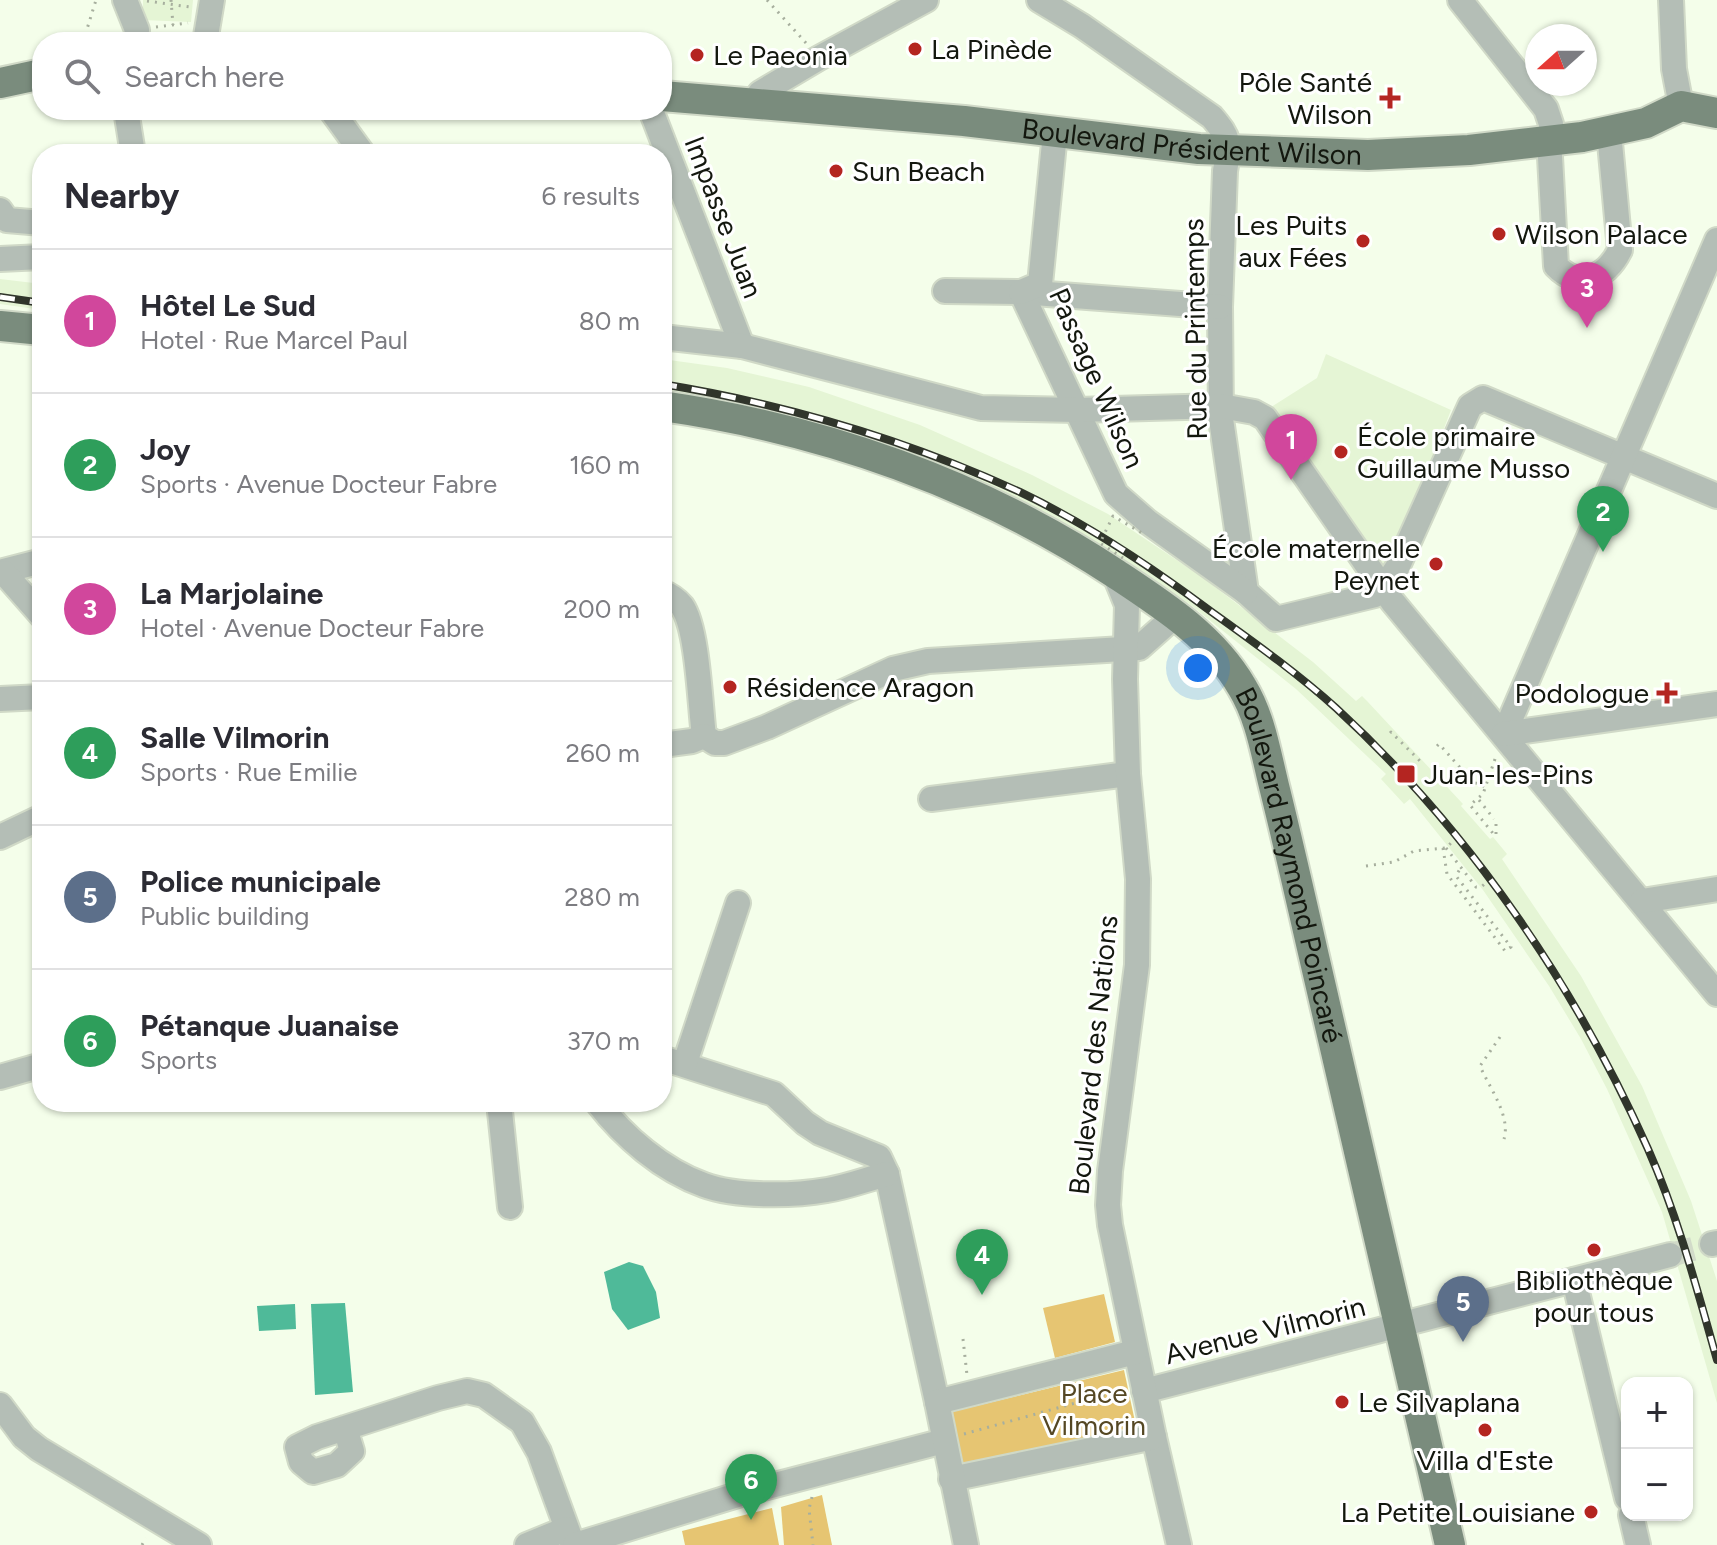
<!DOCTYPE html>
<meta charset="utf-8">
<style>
:root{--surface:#fff;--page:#f7f7f7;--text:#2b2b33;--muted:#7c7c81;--line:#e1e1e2;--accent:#b42521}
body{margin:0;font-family:Figtree,sans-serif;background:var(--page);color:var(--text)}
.controls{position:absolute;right:24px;bottom:24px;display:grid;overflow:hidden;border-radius:16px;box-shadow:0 2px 6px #0004}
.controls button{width:72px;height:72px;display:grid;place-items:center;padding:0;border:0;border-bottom:2px solid var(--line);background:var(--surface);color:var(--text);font:40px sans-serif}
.compass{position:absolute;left:1525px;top:24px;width:72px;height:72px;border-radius:50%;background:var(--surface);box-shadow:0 2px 6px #0004;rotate:249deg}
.you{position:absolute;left:1198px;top:668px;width:28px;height:28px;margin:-20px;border:6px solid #fff;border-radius:50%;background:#1a73e8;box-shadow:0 0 0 12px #1a73e833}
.badge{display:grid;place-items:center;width:52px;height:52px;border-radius:50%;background:var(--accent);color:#fff;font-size:26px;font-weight:700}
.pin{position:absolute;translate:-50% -66px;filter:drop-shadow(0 2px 4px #0008)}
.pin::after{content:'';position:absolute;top:42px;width:28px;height:24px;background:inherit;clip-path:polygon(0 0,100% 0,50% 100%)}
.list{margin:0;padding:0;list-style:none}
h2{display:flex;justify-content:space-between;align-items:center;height:104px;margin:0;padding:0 32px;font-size:34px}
h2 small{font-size:26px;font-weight:400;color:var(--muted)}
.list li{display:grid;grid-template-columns:52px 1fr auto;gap:24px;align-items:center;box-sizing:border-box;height:144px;padding:0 32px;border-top:2px solid var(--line)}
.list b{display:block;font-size:30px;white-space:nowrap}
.list p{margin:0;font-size:26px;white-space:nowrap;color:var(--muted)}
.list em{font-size:26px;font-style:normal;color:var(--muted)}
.icon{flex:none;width:44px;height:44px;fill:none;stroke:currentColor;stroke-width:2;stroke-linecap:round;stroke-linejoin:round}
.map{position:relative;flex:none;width:1717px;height:1545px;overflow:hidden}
.search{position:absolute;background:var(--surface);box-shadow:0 2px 6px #0004;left:32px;top:32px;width:640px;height:88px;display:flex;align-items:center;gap:20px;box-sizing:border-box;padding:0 28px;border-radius:32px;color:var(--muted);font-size:30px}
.panel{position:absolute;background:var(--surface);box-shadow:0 2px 6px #0004;left:32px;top:144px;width:640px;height:968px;border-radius:32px}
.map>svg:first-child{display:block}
.built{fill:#e5f5d5}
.green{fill:#e6c572}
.water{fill:#4fba99}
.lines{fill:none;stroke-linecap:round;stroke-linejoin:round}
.minor-tunnel{stroke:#d2dbc9;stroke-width:24;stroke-dasharray:24 12;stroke-linecap:butt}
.minor-casing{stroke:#d0d9c7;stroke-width:28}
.major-casing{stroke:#d0d9c7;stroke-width:34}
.path{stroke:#a7af9e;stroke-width:3;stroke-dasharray:2 6;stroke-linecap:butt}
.minor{stroke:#b4beb6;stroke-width:24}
.major{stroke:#7a8c7d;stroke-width:30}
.rail-casing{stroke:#30352b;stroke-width:8}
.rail{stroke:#fff;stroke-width:5;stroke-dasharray:15;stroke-linecap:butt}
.path-bridge{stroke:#a7af9e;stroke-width:3;stroke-dasharray:2 6;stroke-linecap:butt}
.poi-dot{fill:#b42521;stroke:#fff;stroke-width:3}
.labels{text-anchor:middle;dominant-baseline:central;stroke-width:6;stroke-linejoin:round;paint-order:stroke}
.poi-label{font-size:28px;fill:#13170e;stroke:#fff;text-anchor:start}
.street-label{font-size:28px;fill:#13170e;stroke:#fff}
.park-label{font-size:28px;fill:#554723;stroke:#fff}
</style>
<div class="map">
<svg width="1717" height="1545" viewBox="0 0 1717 1545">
<rect width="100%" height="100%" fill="#f4feea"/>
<g class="built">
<polygon points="143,0 193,0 191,22 143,20"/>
<polygon points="0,279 42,284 42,310 0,304"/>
<polygon points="1326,354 1451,410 1392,565 1373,565 1265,411 1317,378"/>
<polygon points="662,359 727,368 809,387 920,425 1032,475 1108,514 1202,577 1313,662 1356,701 1362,696 1367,701 1463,804 1461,806 1490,839 1493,837 1507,854 1502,859 1581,976 1642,1086 1691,1201 1717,1281 1717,1403 1662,1212 1607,1089 1581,1039 1549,986 1483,890 1410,799 1404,804 1381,779 1386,774 1296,689 1188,603 1090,542 662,393"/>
</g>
<g class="green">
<polygon points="1104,1294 1115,1342 1055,1358 1043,1308"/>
<polygon points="1124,1370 1137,1431 958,1469 947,1413"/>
<polygon points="822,1495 832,1545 784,1545 781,1507"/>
<polygon points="772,1508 779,1545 685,1545 682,1531"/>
</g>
<g class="water">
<polygon points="629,1262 643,1266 656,1292 660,1318 628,1330 612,1309 604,1272"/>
<polygon points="345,1303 353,1392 315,1395 311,1304"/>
<polygon points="295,1304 296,1329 259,1331 257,1306"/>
</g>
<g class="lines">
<polyline class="minor-tunnel" points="1670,1255 1712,1244"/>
<g class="minor-casing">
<g id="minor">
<polyline points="125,0 137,30 135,42"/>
<path d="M1039,0l43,26 130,91c18,21 18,26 13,54l-5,136 1,112 25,173 30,27 99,-24 8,-6 14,-21 73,-162 13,-8 234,98"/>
<path d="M1460,0l86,109 5,15 -1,33 6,109c23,24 50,12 64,-16l-11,-118"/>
<polyline points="1671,0 1674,69 1681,106"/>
<polyline points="205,42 212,0"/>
<polyline points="754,103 760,93 819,58 926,0"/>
<polyline points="126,110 133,154"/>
<polyline points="331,110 363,154"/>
<polyline points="651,110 742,346"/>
<polyline points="0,210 7,220 42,223"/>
<polyline points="0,259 42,257"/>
<polyline points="945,291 1021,292 1220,307"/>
<polyline points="1021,292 1116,494 1148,522 1246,592"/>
<polyline points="1021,292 1040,284 1055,133"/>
<polyline points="662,337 742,346 981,408 1077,410 1221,406 1254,412 1265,418 1392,601 1717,994"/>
<polyline points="0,572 42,561"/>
<polyline points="4,573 42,616"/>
<path d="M662,592c8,3 14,7 20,14 16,23 18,100 22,130l11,7h9l43,-16 126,-58 35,-8 211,-13 37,-33"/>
<polyline points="0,699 42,697"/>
<polyline points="1504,734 1717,240"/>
<polyline points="1504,734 1717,704"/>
<polyline points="662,745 692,741 704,736"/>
<polyline points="931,799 1128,774"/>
<polyline points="0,837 42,817"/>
<polyline points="1642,901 1717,889"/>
<polyline points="662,1058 774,1094 805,1123 820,1133 879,1157 887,1174 937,1402"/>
<polyline points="685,1063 738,903"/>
<polyline points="0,1077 42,1065"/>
<polyline points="499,1102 510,1207"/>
<path d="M597,1102c27,35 65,68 107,83 32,12 89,11 123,5 20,-3 40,-11 60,-16"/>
<polyline points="1712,1244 1717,1243"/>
<polyline points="1574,1280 1627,1498"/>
<polyline points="1144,1391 1670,1255"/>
<polyline points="0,1405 24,1437 39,1449 199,1545"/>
<polyline points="345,1428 352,1451 337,1465 313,1472 301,1462 297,1447 317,1437 438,1398 467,1391 484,1395 522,1422 539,1452 573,1545"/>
<polyline points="1154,1437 1179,1545"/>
<polyline points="951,1479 1154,1437 1110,1225 1108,1205 1110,1171 1137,965 1138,879 1128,774 1125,679 1127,605 1114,573"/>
<polyline points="1631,1515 1638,1545"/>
<polyline points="527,1545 566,1529"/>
<polyline points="575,1545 744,1493 944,1441"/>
<polyline points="966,1545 937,1402 1135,1352"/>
</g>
</g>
<g class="major-casing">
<g id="major">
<polyline points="0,83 42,74"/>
<path id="s1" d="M662,96l302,25 235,28 169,6 101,-5 113,-13 64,-14 35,-17 36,7"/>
<polyline points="0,326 42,330"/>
<path id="s2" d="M662,406c161,23 318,78 454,168 47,31 97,63 126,113 19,31 24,68 33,103 13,53 25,105 37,158 46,199 92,398 138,597"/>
</g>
</g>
<g class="path">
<polyline points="171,0 173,25"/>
<polyline points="767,0 806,43"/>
<polyline points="147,1 190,7"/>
<polyline points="156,27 188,23"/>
<polyline points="83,42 96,0"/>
<polyline points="1390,733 1391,732 1421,762 1422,761"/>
<polyline points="1437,746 1439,744 1473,782 1486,787"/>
<polyline points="1495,759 1483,794 1470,805 1496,837"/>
<polyline points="1479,800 1494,819"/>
<polyline points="1496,824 1496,837"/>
<polyline points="1443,848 1447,874 1505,951 1511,947 1456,876 1461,867"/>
<polyline points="1446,848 1476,887 1481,887 1487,882"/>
<polyline points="1366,866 1394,862 1414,851 1446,848 1454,840"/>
<path d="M1500,1037l-20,29c9,21 31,50 24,73"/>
<polyline points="963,1339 967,1375"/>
<polyline points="964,1434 1122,1390"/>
<polyline points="812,1497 809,1509 813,1545"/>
<polyline points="142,1545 146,1538"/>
</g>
<use href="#minor" class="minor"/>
<use href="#major" class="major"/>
<g class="rail-casing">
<g id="rail">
<polyline points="0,297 42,303"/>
<path d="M662,384c123,20 245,56 358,108 67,32 130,74 189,118 43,31 87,62 127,98 133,122 239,277 312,441 30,68 49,140 69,211"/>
</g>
</g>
<use href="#rail" class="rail"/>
<polyline class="path-bridge" points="1123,558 1100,543 1113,516 1142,533"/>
</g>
<g class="poi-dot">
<circle cx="915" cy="49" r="8"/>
<circle cx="697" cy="55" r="8"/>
<path d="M1386 86h8v8h8v8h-8v8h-8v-8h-8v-8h8z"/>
<circle cx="836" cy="171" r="8"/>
<circle cx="1499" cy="234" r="8"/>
<circle cx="1363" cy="241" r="8"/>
<circle cx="1341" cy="452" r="8"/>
<circle cx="1436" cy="564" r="8"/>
<circle cx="730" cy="687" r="8"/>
<path d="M1663 681h8v8h8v8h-8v8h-8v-8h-8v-8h8z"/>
<rect x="1396" y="764" width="20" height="20" rx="4"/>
<circle cx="1594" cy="1250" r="8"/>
<circle cx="1342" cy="1402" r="8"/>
<circle cx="1485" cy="1430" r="8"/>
<circle cx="1591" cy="1512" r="8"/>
</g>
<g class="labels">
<g class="poi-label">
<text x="931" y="49">La Pinède</text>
<text x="713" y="55">Le Paeonia</text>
<text x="1372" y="82" text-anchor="end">Pôle Santé<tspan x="1372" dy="32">Wilson</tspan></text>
<text x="852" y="171">Sun Beach</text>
<text x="1347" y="225" text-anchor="end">Les Puits<tspan x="1347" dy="32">aux Fées</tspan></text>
<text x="1515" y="234">Wilson Palace</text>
<text x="1357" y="436">École primaire<tspan x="1357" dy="32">Guillaume Musso</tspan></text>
<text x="1420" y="548" text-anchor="end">École maternelle<tspan x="1420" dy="32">Peynet</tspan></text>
<text x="746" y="687">Résidence Aragon</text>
<text x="1649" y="693" text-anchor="end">Podologue</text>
<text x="1424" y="774">Juan-les-Pins</text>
<text x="1594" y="1280" text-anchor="middle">Bibliothèque<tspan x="1594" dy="32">pour tous</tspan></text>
<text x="1358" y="1402">Le Silvaplana</text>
<text x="1485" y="1460" text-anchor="middle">Villa d'Este</text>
<text x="1575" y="1512" text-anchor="end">La Petite Louisiane</text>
</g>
<g class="street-label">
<text stroke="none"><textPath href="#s1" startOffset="532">Boulevard Président Wilson</textPath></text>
<text transform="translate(724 217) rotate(69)">Impasse Juan</text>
<text transform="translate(1195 329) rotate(-91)">Rue du Printemps</text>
<text transform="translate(1097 378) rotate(66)">Passage Wilson</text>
<text stroke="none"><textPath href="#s2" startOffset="844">Boulevard Raymond Poincaré</textPath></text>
<text transform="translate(1093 1055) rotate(-84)">Boulevard des Nations</text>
<text transform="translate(1265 1330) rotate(-14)">Avenue Vilmorin</text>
</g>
<g class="park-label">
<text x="1094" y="1393">Place<tspan x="1094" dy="32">Vilmorin</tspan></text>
</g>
</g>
</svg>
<div class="controls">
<button>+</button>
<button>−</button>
</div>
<svg class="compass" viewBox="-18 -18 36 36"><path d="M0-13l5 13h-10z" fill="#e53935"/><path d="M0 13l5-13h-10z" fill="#7c7c81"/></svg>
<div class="you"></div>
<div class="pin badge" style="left:1291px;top:480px;background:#d1479c">1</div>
<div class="pin badge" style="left:1603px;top:552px;background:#2e9e5b">2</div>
<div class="pin badge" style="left:1587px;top:328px;background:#d1479c">3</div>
<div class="pin badge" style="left:982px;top:1295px;background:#2e9e5b">4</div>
<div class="pin badge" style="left:1463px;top:1342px;background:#5c6f8a">5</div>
<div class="pin badge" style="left:751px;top:1520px;background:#2e9e5b">6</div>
<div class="search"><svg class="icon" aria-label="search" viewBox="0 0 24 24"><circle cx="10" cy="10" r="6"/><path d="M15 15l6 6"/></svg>Search here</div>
<section class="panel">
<h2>Nearby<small>6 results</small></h2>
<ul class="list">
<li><span class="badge" style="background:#d1479c">1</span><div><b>Hôtel Le Sud</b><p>Hotel · Rue Marcel Paul</p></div><em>80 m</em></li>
<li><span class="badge" style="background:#2e9e5b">2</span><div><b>Joy</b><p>Sports · Avenue Docteur Fabre</p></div><em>160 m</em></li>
<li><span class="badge" style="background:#d1479c">3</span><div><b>La Marjolaine</b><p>Hotel · Avenue Docteur Fabre</p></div><em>200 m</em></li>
<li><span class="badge" style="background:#2e9e5b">4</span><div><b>Salle Vilmorin</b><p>Sports · Rue Emilie</p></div><em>260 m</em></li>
<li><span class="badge" style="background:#5c6f8a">5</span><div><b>Police municipale</b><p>Public building</p></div><em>280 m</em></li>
<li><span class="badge" style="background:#2e9e5b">6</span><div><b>Pétanque Juanaise</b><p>Sports</p></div><em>370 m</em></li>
</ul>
</section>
</div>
